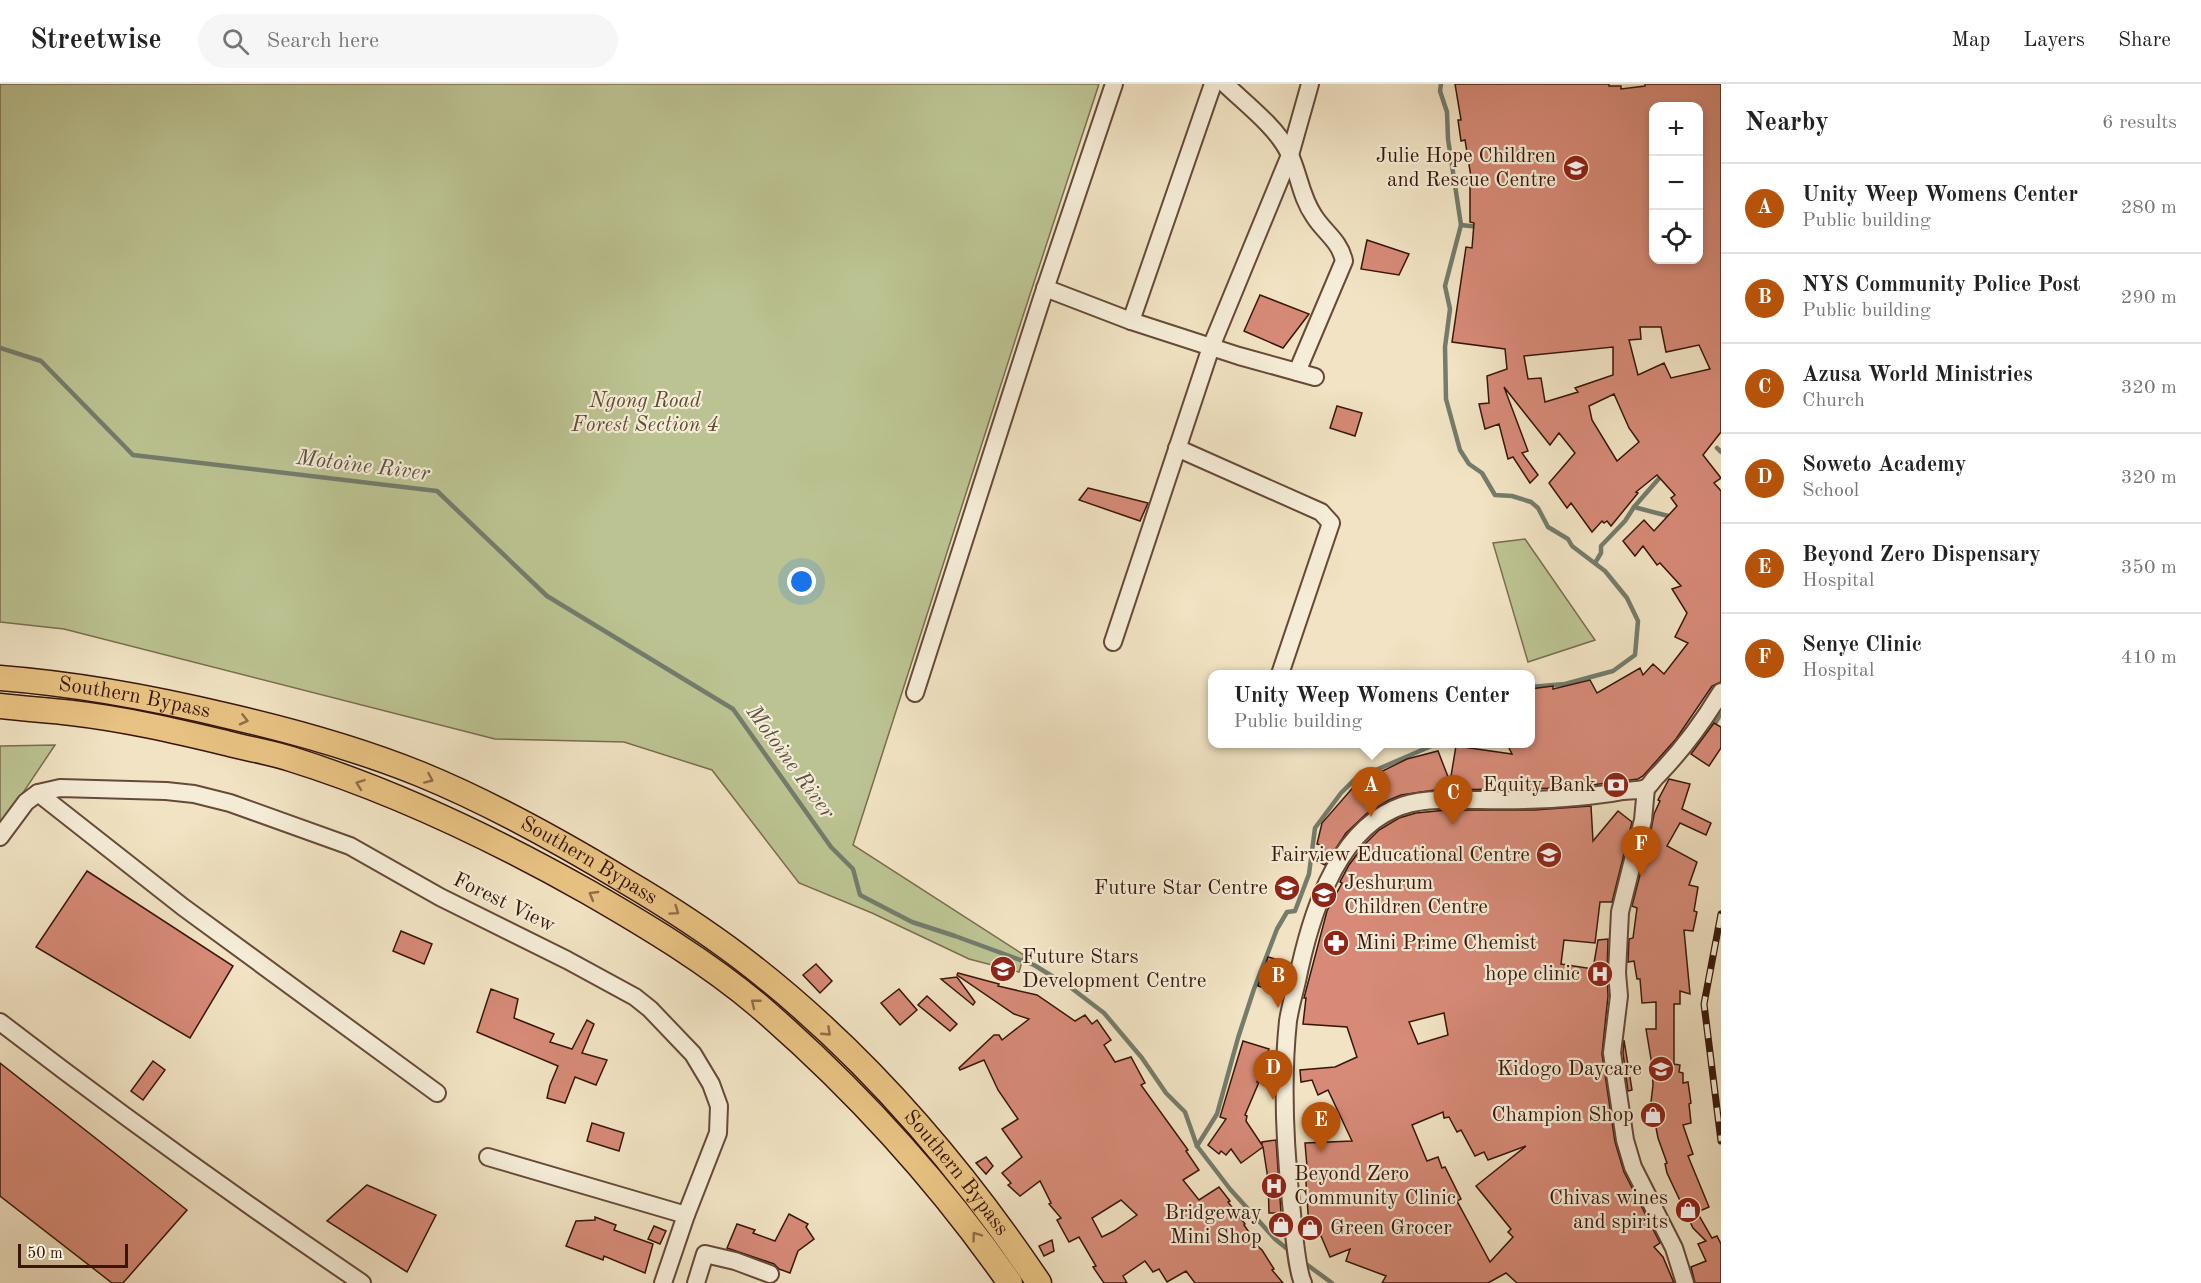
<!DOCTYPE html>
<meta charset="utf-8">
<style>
:root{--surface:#fff;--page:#f6f6f6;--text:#222;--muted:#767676;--line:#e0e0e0;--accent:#b45309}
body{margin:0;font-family:"Old Standard TT",serif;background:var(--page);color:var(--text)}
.controls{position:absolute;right:18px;top:18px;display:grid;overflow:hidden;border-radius:12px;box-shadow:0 3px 9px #0003}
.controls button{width:54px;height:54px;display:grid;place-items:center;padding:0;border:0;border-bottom:2px solid var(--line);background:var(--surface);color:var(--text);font:30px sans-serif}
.scale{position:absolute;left:18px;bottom:15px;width:110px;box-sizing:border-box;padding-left:6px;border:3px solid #38170a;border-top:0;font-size:16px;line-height:21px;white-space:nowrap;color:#38170a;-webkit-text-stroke:4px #f6edd8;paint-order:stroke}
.you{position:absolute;left:802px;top:498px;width:21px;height:21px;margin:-15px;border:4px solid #fff;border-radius:50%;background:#1a73e8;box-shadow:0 0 0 9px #1a73e833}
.badge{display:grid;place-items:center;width:39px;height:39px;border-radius:50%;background:var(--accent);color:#fff;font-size:20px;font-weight:700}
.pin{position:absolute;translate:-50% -50px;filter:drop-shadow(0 2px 3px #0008)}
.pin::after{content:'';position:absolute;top:32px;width:21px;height:18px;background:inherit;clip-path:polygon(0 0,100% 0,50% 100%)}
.popup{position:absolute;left:1208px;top:586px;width:327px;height:78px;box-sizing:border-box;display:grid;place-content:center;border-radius:12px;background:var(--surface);filter:drop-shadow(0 2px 4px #0005);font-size:20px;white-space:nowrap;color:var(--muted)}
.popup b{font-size:22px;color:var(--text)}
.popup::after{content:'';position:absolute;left:50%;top:100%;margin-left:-12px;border:12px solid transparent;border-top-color:var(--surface)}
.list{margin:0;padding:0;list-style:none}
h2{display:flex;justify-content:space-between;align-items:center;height:78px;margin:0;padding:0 24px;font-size:26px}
h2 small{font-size:20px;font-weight:400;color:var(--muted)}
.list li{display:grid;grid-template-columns:39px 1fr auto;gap:18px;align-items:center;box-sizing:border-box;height:90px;padding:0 24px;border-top:2px solid var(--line)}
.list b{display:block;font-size:22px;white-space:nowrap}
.list p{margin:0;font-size:20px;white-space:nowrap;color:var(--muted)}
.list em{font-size:20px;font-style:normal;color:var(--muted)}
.icon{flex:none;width:33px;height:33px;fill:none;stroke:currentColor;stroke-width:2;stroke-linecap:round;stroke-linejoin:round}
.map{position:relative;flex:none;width:1721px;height:1199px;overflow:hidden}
header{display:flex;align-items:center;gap:36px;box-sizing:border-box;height:84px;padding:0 30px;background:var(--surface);border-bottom:2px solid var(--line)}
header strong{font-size:28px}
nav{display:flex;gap:33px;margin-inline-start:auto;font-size:21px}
.search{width:420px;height:54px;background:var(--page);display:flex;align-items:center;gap:15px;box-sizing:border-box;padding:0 21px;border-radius:33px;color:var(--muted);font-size:22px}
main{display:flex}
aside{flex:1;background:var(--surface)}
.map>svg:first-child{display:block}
.green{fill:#bcc392;stroke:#7a6d4e;stroke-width:1.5}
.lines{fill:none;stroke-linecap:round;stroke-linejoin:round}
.stream{stroke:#747c6c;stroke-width:4.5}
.building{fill:#d68a77;stroke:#38170a;stroke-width:1.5;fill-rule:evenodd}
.minor-casing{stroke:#664a38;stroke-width:20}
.highway-casing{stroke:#38170a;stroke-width:27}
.minor{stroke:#f6edd8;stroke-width:16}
.highway{stroke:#e8c282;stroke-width:24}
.rail-casing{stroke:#38170a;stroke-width:7}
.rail{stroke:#f6edd8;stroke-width:4.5;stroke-dasharray:14;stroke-linecap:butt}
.oneway{stroke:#906c46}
.labels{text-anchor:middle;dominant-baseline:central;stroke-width:4.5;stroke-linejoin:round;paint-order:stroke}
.poi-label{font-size:21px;fill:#38170a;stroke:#f6edd8;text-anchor:end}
.park-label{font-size:21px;font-style:italic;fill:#604b33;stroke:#f6edd8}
.street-label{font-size:21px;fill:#38170a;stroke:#f6edd8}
.water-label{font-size:22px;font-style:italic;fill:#5b5243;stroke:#f6edd8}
</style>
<header>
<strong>Streetwise</strong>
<div class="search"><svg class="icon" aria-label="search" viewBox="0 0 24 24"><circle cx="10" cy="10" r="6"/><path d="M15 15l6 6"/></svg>Search here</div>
<nav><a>Map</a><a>Layers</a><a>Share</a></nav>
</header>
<main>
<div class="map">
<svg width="1721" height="1199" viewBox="0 0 1721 1199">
<rect width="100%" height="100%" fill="#f1e3c3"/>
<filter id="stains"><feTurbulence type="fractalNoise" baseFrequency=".00333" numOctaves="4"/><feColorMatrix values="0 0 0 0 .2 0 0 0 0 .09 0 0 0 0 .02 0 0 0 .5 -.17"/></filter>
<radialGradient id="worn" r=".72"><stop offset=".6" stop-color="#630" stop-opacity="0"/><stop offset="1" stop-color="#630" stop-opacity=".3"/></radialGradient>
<g class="green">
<polygon points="0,0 1099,0 1021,238 853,761 1024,871 1019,888 969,875 872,829 799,799 712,686 624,658 495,655 64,545 0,538"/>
<polygon points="1525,455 1595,556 1528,578 1493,459"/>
<polygon points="55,661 0,743 0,662"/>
</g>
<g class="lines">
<g class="stream">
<polyline points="1441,0 1440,7 1447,28 1448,55 1461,141 1445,202 1450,225 1445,263 1446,315 1460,366 1469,380 1482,389 1495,411 1512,412 1531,418 1538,424 1548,443 1568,455 1572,462 1605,487 1627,514 1638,537 1635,571 1613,587 1565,600 1530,603"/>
<polyline points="1454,95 1475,97"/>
<polyline points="1461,141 1479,143"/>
<polyline points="0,264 41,277 133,371 437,407 547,512 733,625 831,763 853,785 860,811 912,838 955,852 1034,881 1070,903 1104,929 1142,974 1166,1009 1185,1028 1197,1062 1230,1105 1275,1155 1291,1168"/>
<polyline points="1717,364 1721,368"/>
<polyline points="1634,423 1662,391"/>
<polyline points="1595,479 1601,469 1601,462 1625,437 1634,423 1672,433"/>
<polyline points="1713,642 1721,630"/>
<polyline points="1197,1062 1217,1030 1238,954 1254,905 1277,845 1287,828 1295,827 1309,790 1315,744 1341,709 1355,695 1436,660"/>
<polyline points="1302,1177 1332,1199"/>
</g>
</g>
<g class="building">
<path d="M1455,0h154v2h12v3l24,-3v-2h76v348l-18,23 18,23 -7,5 7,8v191l-9,4 -36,53 -33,37 -5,3 -70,9 -133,2 -34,5 -12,5 -23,14 -20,19 -21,32 -8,-4 7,-15 -7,-2 5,-21 34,-39 51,-25 31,-8 12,31 6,-36 56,8 -5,-10h23v-55l23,-3v3l37,-9 7,13 43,-25 3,7 10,-11 11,10 24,-31 -13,-6 12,-24 -15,-24 9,-3 -21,-23 -3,2 -14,-19 -8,10 -12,-15 21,-21 10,11 23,-25 -6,-8 4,-3 -18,-20 -21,17 2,1 -27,33 -4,-5 -3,2 -2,-2 -10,11 -21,-29 -4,5 -18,-25 26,-30 -16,-20 -9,12 -46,-58 24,64 -6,2 16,22 -8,8 -17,-26 -5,2 -9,-35 -14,5 -6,-25 10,-1 -2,-27 20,-7 -2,-20 -53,-7 13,-88 1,-7 6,1 2,-25 -4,-1v-39h2l-7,-43 -4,1 -3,-21h3zM1653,22h45v154h-45zM1640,243h21l5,25 33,-7 11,24 -39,9 -7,-15 -26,12 -9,-35 12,-1zM1613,263v28l-38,13 3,4 -33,10 -4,-24 -13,1 -4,-23zM1614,310l15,34 10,14 -22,19 -25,-41 -3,-14z"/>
<polygon points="1367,156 1409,170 1399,191 1361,185"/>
<polygon points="1260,211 1309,230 1283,264 1244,247"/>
<polygon points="1337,322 1362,329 1355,352 1330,344"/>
<polygon points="1088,404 1148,419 1140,437 1079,416"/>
<polygon points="1714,639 1721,643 1721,664 1709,682 1691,670"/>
<polygon points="1669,695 1690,700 1682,725 1711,739 1706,751 1680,739 1667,762 1697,778 1689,801 1698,803 1694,827 1697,828 1693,847 1684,846 1690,910 1680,907 1680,920 1674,920 1674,980 1680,981 1679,988 1683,989 1683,999 1688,998 1691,1019 1689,1020 1691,1039 1683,1041 1693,1070 1688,1072 1709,1123 1697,1128 1712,1154 1717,1152 1721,1160 1721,1199 1695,1199 1691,1183 1706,1177 1698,1160 1706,1157 1693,1144 1667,1089 1665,1080 1667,1079 1658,1054 1651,1018 1653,1001 1652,981 1646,945 1656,945 1656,918 1642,919 1640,895 1637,895 1634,877 1628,878 1629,855 1633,854 1637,824 1632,822 1650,752 1659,760 1651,746 1654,730 1660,717 1658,716"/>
<path d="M1591,722l2,35 25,-30 14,11 -20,80h-12l-5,41 -31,-3 -3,24 32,5 5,-29 10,-1 -1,34 1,23 -6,58 13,88 9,30 36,71 -6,4 9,10 11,26h-157l-11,-10 -18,10h-106l4,-7 -40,-15 4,-12 -20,8 -9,-21 -6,1 -3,-10 -3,1 -4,-61h2l-2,-24 47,-2 -24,-51 -10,5 -6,-15 -11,2 -1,-12 35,-3 22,-10 -10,-30 -44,-3 3,-26h-2l23,-87 15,-28 -2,-1 9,-17 14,-19 16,-16 20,-12 17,-5 31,-3h87zM1444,929l4,22 -30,9 -9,-22zM1443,1028l1,6 5,-1 8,15 4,-2 14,26 9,-4 4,8 38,-14 -50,40 35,43 -3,3 5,5 -23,25 -33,-61 4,-2 -16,-32 -3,1 -4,-11 -11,4 -15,-36z"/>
<polygon points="87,787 233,882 190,954 36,863"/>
<polygon points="401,847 432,860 424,880 393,867"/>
<polygon points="1268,873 1290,879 1283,909 1258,902"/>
<polygon points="816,880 832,897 820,909 803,891"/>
<path d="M958,889l41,11 -1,2 39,9 38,26 10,-6 7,9 5,-4 14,20 -7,5 11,17 16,-5 14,26 -4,2 47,65 -2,1 13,19 -16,10 16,20 20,-13 11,14 -2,1 17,22 -1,1 7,10 -4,2 15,13 12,19 -2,1 11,13h-88l-9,-12 -19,11 -8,-13 -6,3 -8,-11 -22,15 4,7h-23l-11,-16 3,-1 -17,-29 -10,5 -12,-22 4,-2 -12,-14 2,-1 -11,-22 -20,15 -12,-11 3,-2 -9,-10 20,-16 -20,-28 16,-10 -20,-29 -14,-30 -24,10 -1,-2 35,-33h5l3,5 27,-21 -15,-5 -57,-39zM1121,1116l16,15 -23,16 -12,6 -10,-19z"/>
<polygon points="957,893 975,918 973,921 941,895"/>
<polygon points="491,905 518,915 514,934 554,950 550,958 572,965 587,936 594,940 582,969 607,976 596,1001 575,993 565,1019 547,1014 550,1001 558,982 477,948"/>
<polygon points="899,905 917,926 900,941 881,919"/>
<polygon points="927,912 957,940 950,947 918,921"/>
<polygon points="1624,956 1632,1006 1628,1007 1623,969"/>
<polygon points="1243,957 1269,965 1257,998 1259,998 1245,1031 1247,1032 1246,1037 1262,1061 1262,1058 1276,1056 1281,1129 1269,1129 1268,1095 1263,1063 1241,1079 1231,1065 1226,1071 1221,1067 1219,1070 1208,1061 1226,1035 1220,1033"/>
<polygon points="153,977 165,986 143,1016 131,1007"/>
<polygon points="0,979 187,1126 123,1199 112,1199 0,1112"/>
<polygon points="592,1039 624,1049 619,1067 587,1057"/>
<polygon points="986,1073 993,1082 986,1090 976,1079"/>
<polygon points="367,1101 436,1131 407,1188 327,1137"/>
<polygon points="789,1130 808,1140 806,1143 814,1155 798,1167 790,1189 779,1185 774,1180 727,1164 737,1140 755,1146 753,1149 775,1157"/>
<polygon points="595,1133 616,1141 614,1146 653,1160 645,1189 604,1172 603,1176 566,1162 576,1137 595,1136"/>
<polygon points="654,1142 666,1147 660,1160 648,1155"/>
<polygon points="1052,1156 1054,1167 1044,1172 1039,1162"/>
</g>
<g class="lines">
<g class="minor-casing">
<g id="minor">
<path d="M1225,0c20,19 51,43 63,67 11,21 12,45 26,65 10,16 26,25 30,45l-47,111"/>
<polyline points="1045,204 1131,237 1239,272 1315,293"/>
<polyline points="1131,237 1213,0"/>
<polyline points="1177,364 1321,428 1331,439 1280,590"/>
<polyline points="1113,558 1211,263 1290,71 1310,0"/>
<polyline points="915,609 1042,214 1114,0"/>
<polyline points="1646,704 1643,736 1620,828 1617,889 1619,912 1612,969 1625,1056 1633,1083 1674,1164 1685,1199"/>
<polyline points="38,709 183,823 437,1009"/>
<polyline points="0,753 26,718 38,709 60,704 166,707 194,710 230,719 350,762 440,813 567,876 635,913 650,925 693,970 711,1000 719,1022 718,1049 686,1131 663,1199"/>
<path d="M0,938c118,91 238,177 362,261"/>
<polyline points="488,1073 686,1131"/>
<polyline points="696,1199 705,1170 735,1177 770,1190"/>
<path d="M1303,1199c-7,-15 -10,-61 -12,-80 -6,-57 -9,-125 -3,-182 2,-13 6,-27 9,-40 12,-59 36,-145 97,-172 26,-12 57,-9 85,-9 49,1 96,0 144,-9 7,-1 17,0 23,-3 4,-2 8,-10 12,-13 24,-25 45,-53 63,-83"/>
</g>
</g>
<g class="highway-casing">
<g id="highway">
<path id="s1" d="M0,594c77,6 153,20 228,38 65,15 130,33 192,58 71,29 139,67 205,107 39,23 78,48 115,76 117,89 217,204 299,326"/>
<path d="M0,622c24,3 48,4 72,7 52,6 104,18 154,30 22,6 44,9 65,16 103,32 203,80 297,133 59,34 119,70 171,114 95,82 179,174 251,277"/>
</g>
</g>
<use href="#minor" class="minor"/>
<use href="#highway" class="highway"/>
<g class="rail-casing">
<polyline id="rail" points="1721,830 1704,920 1721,1057"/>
</g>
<use href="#rail" class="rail"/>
</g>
<defs><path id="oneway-chevron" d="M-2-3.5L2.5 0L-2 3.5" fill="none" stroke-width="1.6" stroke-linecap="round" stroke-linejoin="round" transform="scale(1.5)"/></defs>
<g class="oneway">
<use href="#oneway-chevron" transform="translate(244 636) rotate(14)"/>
<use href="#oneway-chevron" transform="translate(429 695) rotate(24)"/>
<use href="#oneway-chevron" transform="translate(360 700) rotate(-160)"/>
<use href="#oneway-chevron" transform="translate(593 811) rotate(-150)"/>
<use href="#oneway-chevron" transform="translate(675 827) rotate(35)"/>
<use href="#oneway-chevron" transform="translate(755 919) rotate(-141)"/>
<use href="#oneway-chevron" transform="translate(827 948) rotate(43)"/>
<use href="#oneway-chevron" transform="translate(976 1152) rotate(-126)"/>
</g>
<defs>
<g id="school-disc" transform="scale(1.35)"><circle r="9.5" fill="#8f2418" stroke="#f6edd8"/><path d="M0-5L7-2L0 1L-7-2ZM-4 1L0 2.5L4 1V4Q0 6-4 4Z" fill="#fff"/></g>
<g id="bank-disc" transform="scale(1.35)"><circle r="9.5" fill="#8f2418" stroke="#f6edd8"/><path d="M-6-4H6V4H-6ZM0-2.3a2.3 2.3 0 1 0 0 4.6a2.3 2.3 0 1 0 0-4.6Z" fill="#fff"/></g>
<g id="pharmacy-disc" transform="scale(1.35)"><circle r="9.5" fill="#8f2418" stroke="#f6edd8"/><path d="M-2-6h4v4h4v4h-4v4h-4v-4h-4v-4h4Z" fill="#fff"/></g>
<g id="hospital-disc" transform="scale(1.35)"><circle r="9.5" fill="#8f2418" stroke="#f6edd8"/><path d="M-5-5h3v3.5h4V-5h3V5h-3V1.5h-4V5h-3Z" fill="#fff"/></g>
<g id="shop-disc" transform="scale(1.35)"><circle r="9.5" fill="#8f2418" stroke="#f6edd8"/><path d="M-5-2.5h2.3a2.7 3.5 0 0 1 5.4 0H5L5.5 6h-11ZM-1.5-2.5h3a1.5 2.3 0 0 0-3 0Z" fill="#fff"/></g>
</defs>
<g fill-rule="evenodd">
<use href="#school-disc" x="1576" y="84"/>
<use href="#bank-disc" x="1616" y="701"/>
<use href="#school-disc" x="1549" y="771"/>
<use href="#school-disc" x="1287" y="804"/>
<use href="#school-disc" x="1324" y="811"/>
<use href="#pharmacy-disc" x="1336" y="859"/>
<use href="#school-disc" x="1003" y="885"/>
<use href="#hospital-disc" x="1600" y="890"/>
<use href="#school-disc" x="1661" y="985"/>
<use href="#shop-disc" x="1653" y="1031"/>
<use href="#hospital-disc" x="1274" y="1102"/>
<use href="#shop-disc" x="1688" y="1126"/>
<use href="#shop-disc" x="1281" y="1141"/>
<use href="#shop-disc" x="1310" y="1144"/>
</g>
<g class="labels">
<g class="poi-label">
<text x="1556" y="72">Julie Hope Children<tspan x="1556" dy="24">and Rescue Centre</tspan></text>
<text x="1596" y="701">Equity Bank</text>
<text x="1530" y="771">Fairview Educational Centre</text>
<text x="1344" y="799" text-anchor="start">Jeshurum<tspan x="1344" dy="24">Children Centre</tspan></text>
<text x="1268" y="804">Future Star Centre</text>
<text x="1356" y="859" text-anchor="start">Mini Prime Chemist</text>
<text x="1022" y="873" text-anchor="start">Future Stars<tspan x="1022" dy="24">Development Centre</tspan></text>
<text x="1580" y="890">hope clinic</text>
<text x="1642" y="985">Kidogo Daycare</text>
<text x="1634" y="1031">Champion Shop</text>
<text x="1294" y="1090" text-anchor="start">Beyond Zero<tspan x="1294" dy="24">Community Clinic</tspan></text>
<text x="1668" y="1114">Chivas wines<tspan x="1668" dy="24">and spirits</tspan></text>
<text x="1262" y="1129">Bridgeway<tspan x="1262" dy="24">Mini Shop</tspan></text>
<text x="1330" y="1144" text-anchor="start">Green Grocer</text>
</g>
<g class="park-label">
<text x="645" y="317">Ngong Road<tspan x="645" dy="24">Forest Section 4</tspan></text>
</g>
<g class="street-label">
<text stroke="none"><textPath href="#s1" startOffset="136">Southern Bypass</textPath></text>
<text stroke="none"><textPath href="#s1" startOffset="622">Southern Bypass</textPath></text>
<text transform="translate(504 819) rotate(26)">Forest View</text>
<text stroke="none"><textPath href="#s1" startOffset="1108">Southern Bypass</textPath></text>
</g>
<g class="water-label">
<text transform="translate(363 382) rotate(7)">Motoine River</text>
<text transform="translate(790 678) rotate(54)">Motoine River</text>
</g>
</g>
<rect width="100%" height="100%" filter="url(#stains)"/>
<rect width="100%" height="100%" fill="url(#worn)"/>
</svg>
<div class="controls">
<button>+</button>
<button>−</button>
<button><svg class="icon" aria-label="locate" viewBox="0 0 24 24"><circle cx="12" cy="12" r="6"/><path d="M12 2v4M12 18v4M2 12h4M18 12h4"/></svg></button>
</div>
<div class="scale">50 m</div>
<div class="you"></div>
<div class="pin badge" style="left:1371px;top:733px">A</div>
<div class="popup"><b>Unity Weep Womens Center</b>Public building</div>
<div class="pin badge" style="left:1278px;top:924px">B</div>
<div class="pin badge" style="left:1453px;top:741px">C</div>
<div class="pin badge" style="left:1273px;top:1016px">D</div>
<div class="pin badge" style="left:1321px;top:1068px">E</div>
<div class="pin badge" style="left:1641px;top:792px">F</div>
</div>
<aside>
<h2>Nearby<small>6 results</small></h2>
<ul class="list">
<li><span class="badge">A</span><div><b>Unity Weep Womens Center</b><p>Public building</p></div><em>280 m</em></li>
<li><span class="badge">B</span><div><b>NYS Community Police Post</b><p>Public building</p></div><em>290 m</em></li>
<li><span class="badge">C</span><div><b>Azusa World Ministries</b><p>Church</p></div><em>320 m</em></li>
<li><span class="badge">D</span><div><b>Soweto Academy</b><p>School</p></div><em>320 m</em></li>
<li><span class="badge">E</span><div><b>Beyond Zero Dispensary</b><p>Hospital</p></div><em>350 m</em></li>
<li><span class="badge">F</span><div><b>Senye Clinic</b><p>Hospital</p></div><em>410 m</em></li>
</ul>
</aside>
</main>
